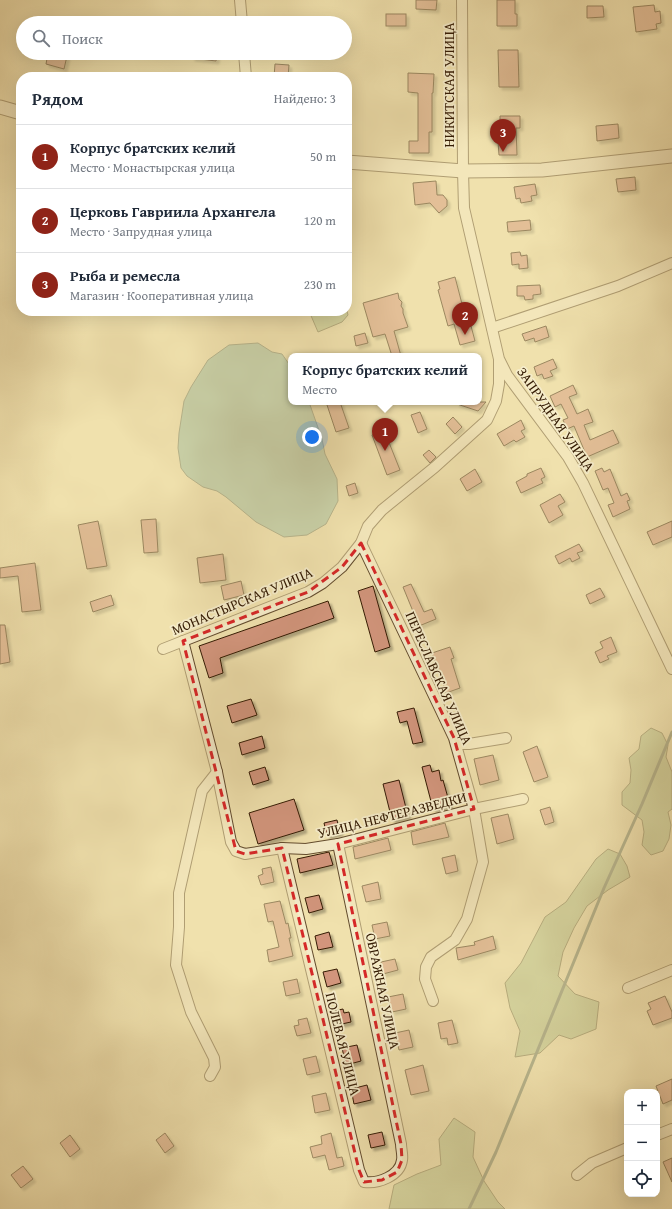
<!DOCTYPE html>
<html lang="ru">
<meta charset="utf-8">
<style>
:root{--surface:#fff;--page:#f6f6f7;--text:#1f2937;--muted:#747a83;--line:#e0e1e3;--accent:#8f2418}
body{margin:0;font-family:"Gentium Book Plus",serif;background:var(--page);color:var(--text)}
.controls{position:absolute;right:12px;bottom:12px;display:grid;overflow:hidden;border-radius:8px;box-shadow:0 4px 16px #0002}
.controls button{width:36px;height:36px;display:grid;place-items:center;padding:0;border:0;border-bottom:1px solid var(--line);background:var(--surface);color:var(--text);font:20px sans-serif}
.you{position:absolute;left:312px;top:437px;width:14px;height:14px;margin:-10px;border:3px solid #fff;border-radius:50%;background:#1a73e8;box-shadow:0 0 0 6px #1a73e833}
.badge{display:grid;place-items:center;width:26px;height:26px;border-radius:50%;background:var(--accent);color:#fff;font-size:13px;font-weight:700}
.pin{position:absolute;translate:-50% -33px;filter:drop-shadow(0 1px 2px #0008)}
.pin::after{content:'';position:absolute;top:21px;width:14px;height:12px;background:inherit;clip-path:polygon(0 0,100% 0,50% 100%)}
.popup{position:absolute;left:288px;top:353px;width:194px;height:52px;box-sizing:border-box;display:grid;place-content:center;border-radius:8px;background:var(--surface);filter:drop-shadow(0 1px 3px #0005);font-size:13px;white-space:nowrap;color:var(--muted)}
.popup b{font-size:15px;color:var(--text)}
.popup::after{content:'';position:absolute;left:50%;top:100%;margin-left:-8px;border:8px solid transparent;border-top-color:var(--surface)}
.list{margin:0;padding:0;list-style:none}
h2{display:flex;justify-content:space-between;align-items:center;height:52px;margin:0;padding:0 16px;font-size:17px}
h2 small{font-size:13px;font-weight:400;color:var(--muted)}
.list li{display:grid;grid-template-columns:26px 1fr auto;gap:12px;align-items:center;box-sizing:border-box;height:64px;padding:0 16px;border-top:1px solid var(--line)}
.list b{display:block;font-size:15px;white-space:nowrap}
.list p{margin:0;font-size:13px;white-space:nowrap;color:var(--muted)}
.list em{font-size:13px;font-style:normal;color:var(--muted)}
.icon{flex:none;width:22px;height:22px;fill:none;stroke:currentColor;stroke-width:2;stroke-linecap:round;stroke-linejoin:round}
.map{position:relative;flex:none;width:672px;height:1209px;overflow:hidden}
.search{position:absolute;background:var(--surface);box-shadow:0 4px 16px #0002;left:16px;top:16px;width:336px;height:44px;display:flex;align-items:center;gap:10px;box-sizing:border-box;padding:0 14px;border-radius:22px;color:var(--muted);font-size:15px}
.panel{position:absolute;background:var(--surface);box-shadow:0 4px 16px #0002;left:16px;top:72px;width:336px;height:244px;border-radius:16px}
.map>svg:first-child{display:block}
.green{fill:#b6c38d;stroke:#756f48}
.water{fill:#9bbea5;stroke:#727d64}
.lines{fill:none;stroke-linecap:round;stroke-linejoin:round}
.stream{stroke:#727d64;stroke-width:3}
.building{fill:#d2957c;stroke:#341b03;filter:url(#shadow)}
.minor-casing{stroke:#634c2e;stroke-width:12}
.tertiary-casing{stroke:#634c2e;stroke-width:15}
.minor{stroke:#f5ecca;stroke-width:10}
.tertiary{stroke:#f5ecca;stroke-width:13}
.marked{fill:none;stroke:#d62828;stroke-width:3;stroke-dasharray:8 5;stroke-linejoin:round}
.labels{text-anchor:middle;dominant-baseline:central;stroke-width:3.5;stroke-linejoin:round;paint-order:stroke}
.street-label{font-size:14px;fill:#341b03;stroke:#f5ecca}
</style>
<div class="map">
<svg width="672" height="1209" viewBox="0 0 672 1209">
<defs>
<filter id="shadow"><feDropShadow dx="3" dy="3" stdDeviation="1" flood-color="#0004"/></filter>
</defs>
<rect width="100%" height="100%" fill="#f0e1ad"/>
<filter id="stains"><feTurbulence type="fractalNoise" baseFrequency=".005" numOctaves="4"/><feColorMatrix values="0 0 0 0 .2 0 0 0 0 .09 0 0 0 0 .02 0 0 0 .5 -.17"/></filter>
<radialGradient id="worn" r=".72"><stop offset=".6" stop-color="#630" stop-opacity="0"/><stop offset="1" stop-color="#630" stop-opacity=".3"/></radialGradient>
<g class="green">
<polygon points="309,311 347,311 348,315 342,322 318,332"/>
<polygon points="651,728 662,733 668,745 666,757 672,772 672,809 668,812 671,825 669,839 663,851 651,855 642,845 644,832 642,820 622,805 622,792 630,783 631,770 629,758 639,749 641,736"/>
<polygon points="608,849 620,854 627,866 630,877 608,890 587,906 574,928 563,952 558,976 575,994 599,1002 596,1029 571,1039 559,1035 540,1053 515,1057 520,1031 510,1008 505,983 521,963 545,917 566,902 596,859"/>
<polygon points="454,1118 475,1132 473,1157 484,1181 498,1202 505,1209 389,1209 394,1185 417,1174 441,1165 439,1139"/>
</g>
<polygon class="water" points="258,343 272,352 282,354 291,367 291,402 309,402 322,439 325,454 337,479 338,501 326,524 307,535 284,537 256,522 226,497 217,491 203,487 187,476 181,468 178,448 179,433 184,401 191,387 208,360 229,345"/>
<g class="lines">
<polyline class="stream" points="469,1209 496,1152 604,888 642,804 672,732"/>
</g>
<g class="building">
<polygon points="416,0 437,0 436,10 416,9"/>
<polygon points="497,0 515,0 515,14 517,14 517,26 497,26"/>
<polygon points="654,5 655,12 660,11 661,23 656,24 657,29 636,32 633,7"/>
<polygon points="587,6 603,6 604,17 587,18"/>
<rect x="386" y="14" width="20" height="12"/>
<polygon points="498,50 518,50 519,87 499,87"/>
<polygon points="48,53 55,53 67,56 64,69 46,64"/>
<polygon points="192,53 217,53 216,61 192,58"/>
<polygon points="275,64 289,65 288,77 274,77"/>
<polygon points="408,73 434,74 433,93 432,93 432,132 429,132 429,153 409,153 409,141 418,141 418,93 408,92"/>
<polygon points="500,116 520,116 520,128 516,128 517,155 499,155 498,142 500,142"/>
<polygon points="618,124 619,138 597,141 596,126"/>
<polygon points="635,177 636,190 618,192 616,179"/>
<polygon points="436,181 437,195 443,195 447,200 447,206 439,213 430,203 415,205 413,183"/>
<polygon points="535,184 537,195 531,196 532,201 521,203 520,198 516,199 514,187"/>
<polygon points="530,220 531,230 508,232 507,222"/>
<polygon points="520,252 521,256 527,255 528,268 519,269 519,264 512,265 511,253"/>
<polygon points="455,277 468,327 471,326 475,341 460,345 454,324 448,326 438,290 440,289 438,282"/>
<polygon points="540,285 541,294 533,295 533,299 525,300 524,296 517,296 517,286"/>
<polygon points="398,293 399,299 402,302 401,306 403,309 403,313 408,327 394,331 401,356 392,356 385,334 373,337 363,303"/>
<polygon points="546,326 549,337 535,342 534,338 525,341 522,334"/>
<polygon points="365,333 368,343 356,346 354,336"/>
<polygon points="553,359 557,368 550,371 553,376 544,379 542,374 537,376 534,367"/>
<polygon points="573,385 577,394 569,397 577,414 588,409 593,422 584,425 590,440 613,430 619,443 587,457 574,426 567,429 563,420 568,418 561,404 555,407 550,396"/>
<polygon points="326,402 340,402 349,428 336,432"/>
<polygon points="457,402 486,402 478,411 457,404"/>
<polygon points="420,412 427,429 418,433 411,415"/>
<polygon points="453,417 462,427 455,434 446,424"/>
<polygon points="521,420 525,429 521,431 525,437 516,442 514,440 504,446 497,434"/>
<polygon points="384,430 400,470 387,475 372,435"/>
<polygon points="429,450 436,457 430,463 423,455"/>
<polygon points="541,468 545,477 541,479 543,483 521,493 516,482 527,476 527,474"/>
<polygon points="602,468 604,472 610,469 621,496 627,493 630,500 627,501 630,509 613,517 608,505 614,503 608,488 603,490 595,471"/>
<polygon points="475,469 482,482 467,491 460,479"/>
<polygon points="355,483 358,493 349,496 346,486"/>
<polygon points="560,494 565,502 558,506 563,515 549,523 540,505"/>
<polygon points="156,519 158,552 144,553 141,520"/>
<polygon points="98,521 107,566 87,569 78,525"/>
<polygon points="672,521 672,537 653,545 647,532"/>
<polygon points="579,544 583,551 577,553 580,558 572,562 570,558 559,564 555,556"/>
<polygon points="223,554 226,580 200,583 197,558"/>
<polygon points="35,563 41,610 22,612 18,576 0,578 0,568"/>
<polygon points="241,581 244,595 224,600 221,586"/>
<polygon points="411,584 424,612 432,609 436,619 419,626 403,587"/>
<polygon points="373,586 390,647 375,652 358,591"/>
<polygon points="600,588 605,597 590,604 586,595"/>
<polygon points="111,595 114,605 93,612 90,602"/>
<polygon points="328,601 334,618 220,658 223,673 209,678 199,646"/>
<polygon points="0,625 5,625 10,662 0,664"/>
<polygon points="611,637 617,652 607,656 609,659 600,663 595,652 603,648 600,642"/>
<polygon points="450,647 454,658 451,659 460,688 446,693 437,664 436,664 432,653"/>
<polygon points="251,699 257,715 232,723 227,706"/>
<polygon points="414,708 423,742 413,744 407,721 400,723 397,712"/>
<polygon points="262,736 265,748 242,755 239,743"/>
<polygon points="537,746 548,777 534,782 523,752"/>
<polygon points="493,755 499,780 480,785 474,759"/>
<polygon points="430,765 432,772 439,770 441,781 443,780 450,805 433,809 422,767"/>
<polygon points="265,767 269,780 253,785 249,772"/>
<polygon points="399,780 408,816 392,820 383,784"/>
<polygon points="294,799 304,830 258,844 249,813"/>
<polygon points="550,807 554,822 545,825 540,810"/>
<polygon points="508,814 514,839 497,844 491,818"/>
<polygon points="337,820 340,833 327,836 324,823"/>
<polygon points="445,823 449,837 413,845 411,832"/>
<polygon points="388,838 391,850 355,859 353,847"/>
<polygon points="329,852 333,865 300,873 297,859"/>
<polygon points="455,855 458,871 446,874 442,858"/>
<polygon points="271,867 274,882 261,885 258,876 263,874 262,869"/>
<polygon points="378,882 381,899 366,902 362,886"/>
<polygon points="319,895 323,909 309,913 305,898"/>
<polygon points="280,901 286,924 288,923 291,938 289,938 293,956 269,962 267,950 279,947 273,921 268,922 264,904"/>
<polygon points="387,922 390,936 375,939 372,925"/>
<polygon points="329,932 333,947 318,950 315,936"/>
<polygon points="493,936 496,949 458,960 456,948 475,945 474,942"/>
<polygon points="395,959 398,970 383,974 381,962"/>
<polygon points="337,969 341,983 327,987 323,972"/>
<polygon points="297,979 300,993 286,996 283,982"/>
<polygon points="403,994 406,1009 392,1012 388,997"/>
<polygon points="665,996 672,1012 672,1018 653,1025 647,1011 651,1009 648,1003"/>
<polygon points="343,1009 344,1013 349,1012 351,1022 337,1025 334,1011"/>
<polygon points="307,1018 311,1033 297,1036 294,1026 299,1025 298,1020"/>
<polygon points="452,1020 458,1043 448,1045 447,1038 441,1039 438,1023"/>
<polygon points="409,1030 413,1047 399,1050 395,1033"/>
<polygon points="357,1045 361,1061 346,1065 342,1048"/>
<polygon points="316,1056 320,1072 307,1075 303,1059"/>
<polygon points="423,1065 429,1091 411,1095 405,1070"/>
<polygon points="672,1079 672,1100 663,1104 656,1086"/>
<polygon points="367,1085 371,1100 354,1104 351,1089"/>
<polygon points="326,1093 330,1110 315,1113 312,1096"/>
<polygon points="382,1132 385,1145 371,1148 368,1135"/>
<polygon points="165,1133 174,1146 165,1153 156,1140"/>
<polygon points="331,1133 337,1158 342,1157 344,1166 329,1170 325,1155 313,1158 310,1147 322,1144 321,1136"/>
<polygon points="70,1135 80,1149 70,1157 60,1143"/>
<polygon points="672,1158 672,1182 663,1162"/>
<polygon points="23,1166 33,1179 21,1188 11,1175"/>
</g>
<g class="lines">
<g class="minor-casing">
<g id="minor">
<polyline points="240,0 242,23"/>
<polyline points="462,0 463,171 464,208 499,359 507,375 568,457 583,483 672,669"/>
<polyline points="244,53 246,77"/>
<polyline points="492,328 618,286 672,263"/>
<polyline points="361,543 454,738 474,809 483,862 467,919 455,940 431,957 426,967 425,979 433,1001"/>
<polyline points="183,641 217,772"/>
<polyline points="163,649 308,592 323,583 342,567 361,543 368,526 382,510 435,467 487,420 496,401 499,384 499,361"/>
<polyline points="456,744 469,744 506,738"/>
<path d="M282,848l77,322 5,12c14,2 36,-6 38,-22 1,-5 -1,-11 -1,-16l-63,-300"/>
<polyline points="628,988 672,970"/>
<polyline points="210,1076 215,1067 214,1058 191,1012 176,965 179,927 179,893 202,791 217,772 231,842 236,851 245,854 282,848 306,849 338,844 474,809 523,799"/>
<polyline points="657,1135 672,1129"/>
<polyline points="577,1175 592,1163 627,1148"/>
</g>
</g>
<g class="tertiary-casing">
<g id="tertiary">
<polyline points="0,107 21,113"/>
<polyline points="347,162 463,171 542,170 672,156"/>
</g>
</g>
<use href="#minor" class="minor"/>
<use href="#tertiary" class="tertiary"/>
</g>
<path d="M0 0H672V1209H0ZM361,543l93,195 20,71 -136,35 63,300 1,16 -5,12 -15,8 -18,2 -5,-12 -77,-322 -37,6 -9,-3 -53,-210 125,-49 34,-25z" fill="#f0e1ad" fill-opacity=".55" fill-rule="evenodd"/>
<path class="marked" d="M361,543l93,195 20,71 -136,35 63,300 1,16 -5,12 -15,8 -18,2 -5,-12 -77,-322 -37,6 -9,-3 -53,-210 125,-49 34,-25z"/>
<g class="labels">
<g class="street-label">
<text transform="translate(449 85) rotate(-90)">НИКИТСКАЯ УЛИЦА</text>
<text transform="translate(556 419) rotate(55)">ЗАПРУДНАЯ УЛИЦА</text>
<text transform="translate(242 601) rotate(-23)">МОНАСТЫРСКАЯ УЛИЦА</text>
<text transform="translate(439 678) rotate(66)">ПЕРЕСЛАВСКАЯ УЛИЦА</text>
<text transform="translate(392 815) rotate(-14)">УЛИЦА НЕФТЕРАЗВЕДКИ</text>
<text transform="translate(383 991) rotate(78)">ОВРАЖНАЯ УЛИЦА</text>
<text transform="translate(343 1044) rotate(76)">ПОЛЕВАЯ УЛИЦА</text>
</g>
</g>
<rect width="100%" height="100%" filter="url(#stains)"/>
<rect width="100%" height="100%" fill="url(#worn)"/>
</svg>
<div class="controls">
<button>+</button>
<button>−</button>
<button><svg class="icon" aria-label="locate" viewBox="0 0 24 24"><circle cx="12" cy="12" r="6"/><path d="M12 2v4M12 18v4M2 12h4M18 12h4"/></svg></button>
</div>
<div class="you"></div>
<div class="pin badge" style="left:385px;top:451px">1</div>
<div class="popup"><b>Корпус братских келий</b>Место</div>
<div class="pin badge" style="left:465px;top:335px">2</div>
<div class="pin badge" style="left:503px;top:152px">3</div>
<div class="search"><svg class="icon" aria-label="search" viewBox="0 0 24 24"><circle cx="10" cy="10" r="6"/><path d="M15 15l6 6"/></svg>Поиск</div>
<section class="panel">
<h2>Рядом<small>Найдено: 3</small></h2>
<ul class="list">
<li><span class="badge">1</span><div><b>Корпус братских келий</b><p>Место · Монастырская улица</p></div><em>50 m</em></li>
<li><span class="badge">2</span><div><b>Церковь Гавриила Архангела</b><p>Место · Запрудная улица</p></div><em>120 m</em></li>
<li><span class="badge">3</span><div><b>Рыба и ремесла</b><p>Магазин · Кооперативная улица</p></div><em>230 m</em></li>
</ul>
</section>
</div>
